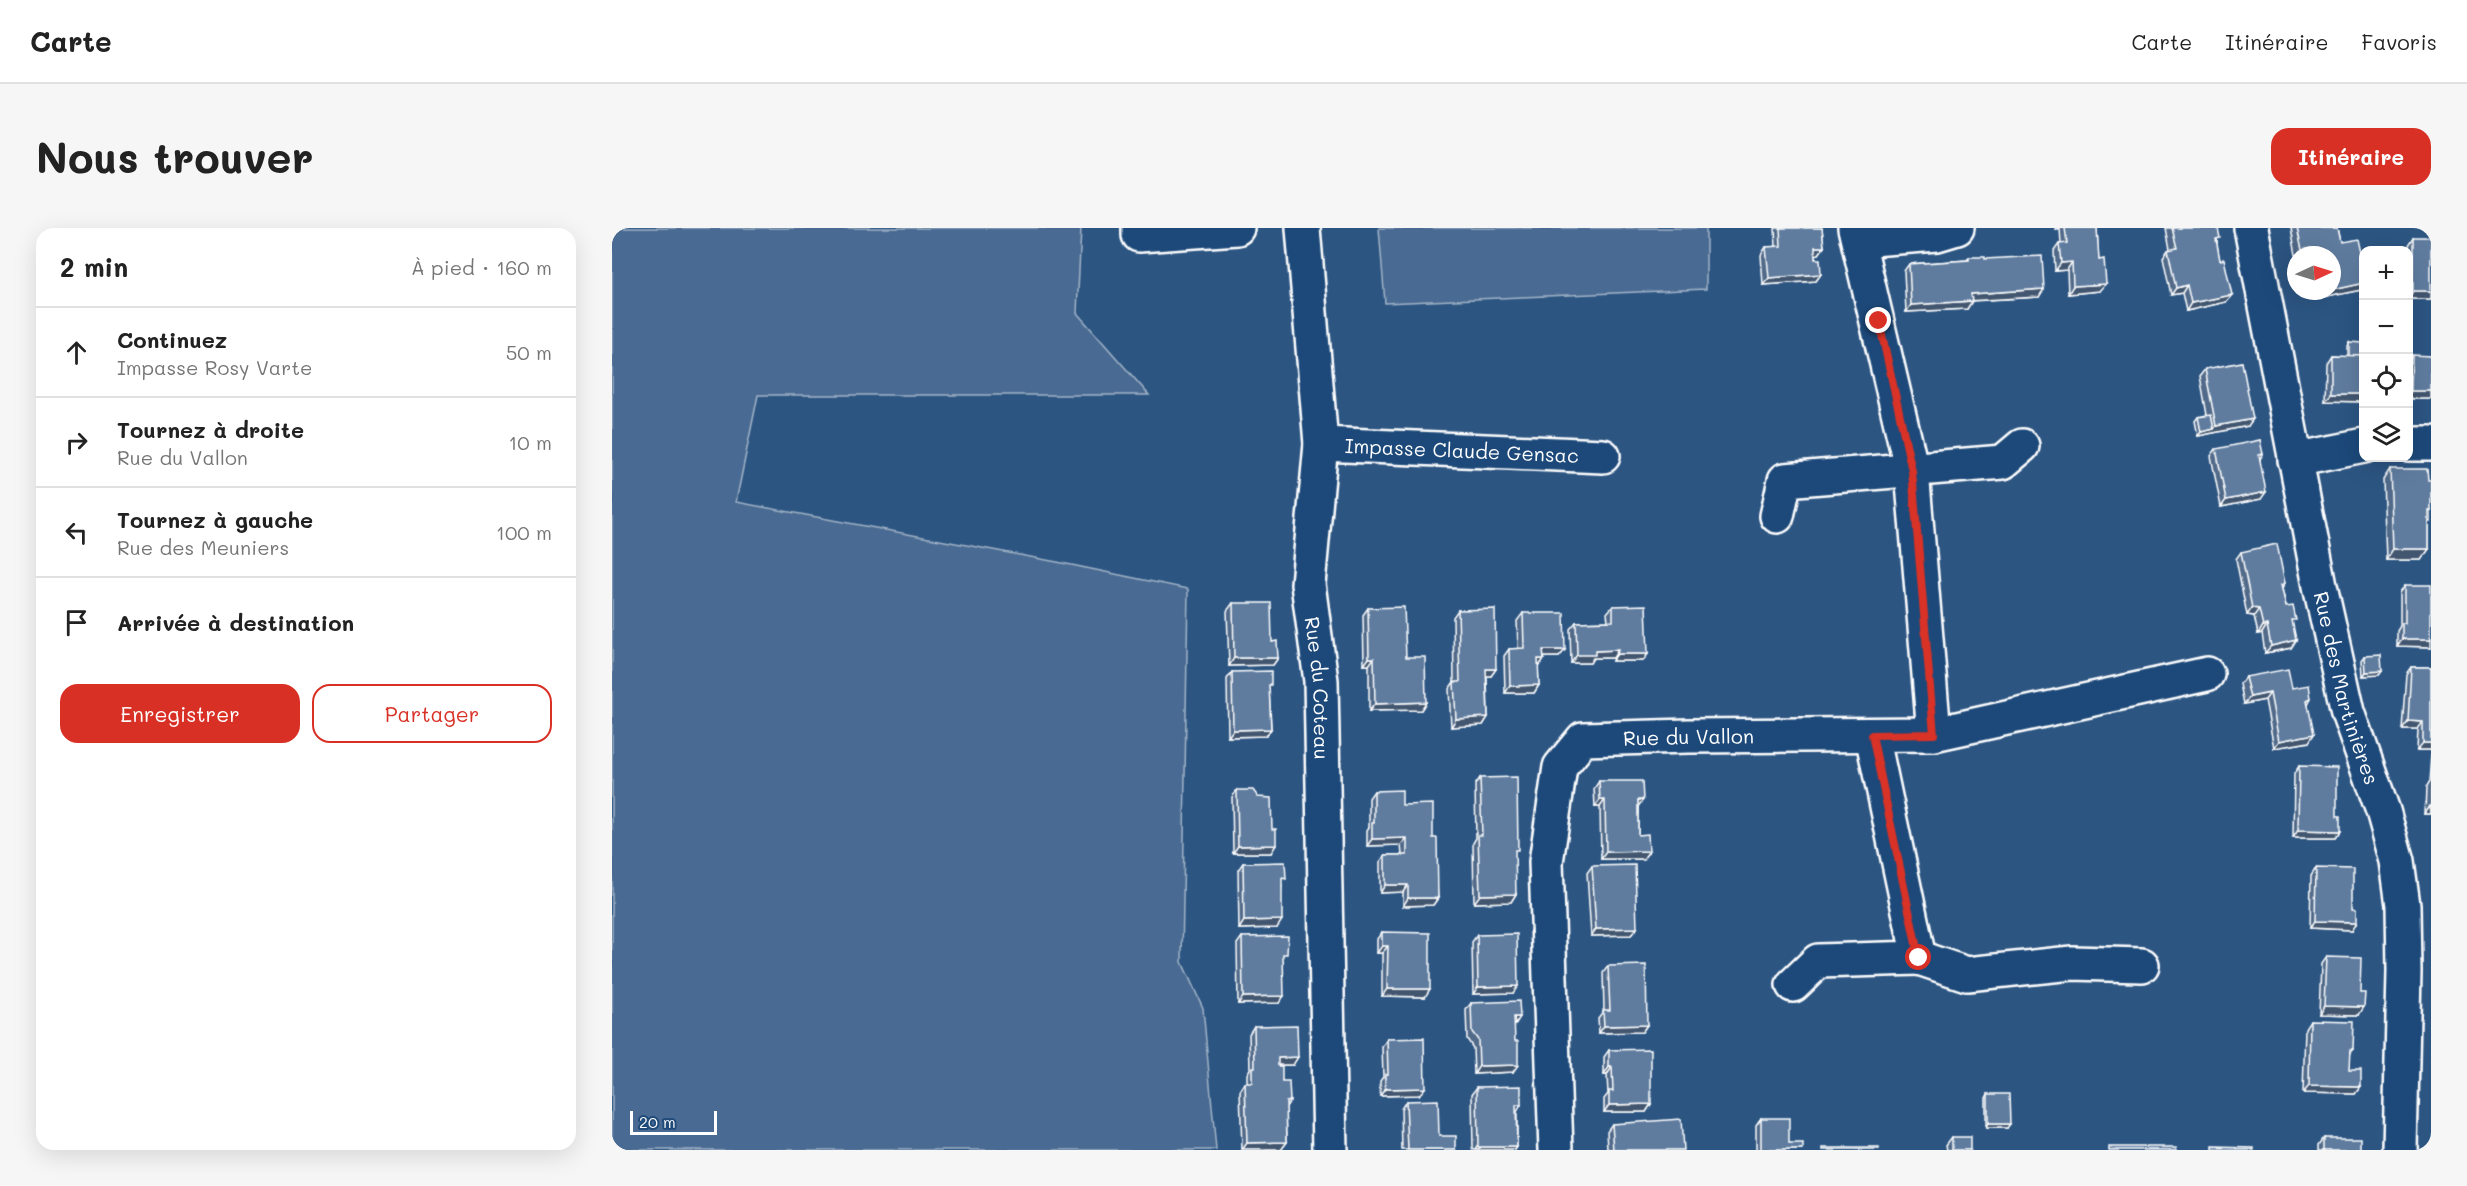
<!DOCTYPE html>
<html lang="fr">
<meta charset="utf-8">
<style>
:root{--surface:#fff;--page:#f6f6f6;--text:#222;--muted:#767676;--line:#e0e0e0;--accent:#d93025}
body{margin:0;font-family:Mali,sans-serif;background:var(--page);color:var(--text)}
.controls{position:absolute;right:18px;top:18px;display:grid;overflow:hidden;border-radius:12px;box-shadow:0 6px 24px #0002}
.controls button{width:54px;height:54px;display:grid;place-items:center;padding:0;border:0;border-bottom:2px solid var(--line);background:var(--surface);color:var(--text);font:30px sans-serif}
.compass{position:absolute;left:1675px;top:18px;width:54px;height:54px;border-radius:50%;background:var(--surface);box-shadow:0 6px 24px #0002;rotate:86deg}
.scale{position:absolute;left:18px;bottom:15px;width:87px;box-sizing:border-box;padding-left:6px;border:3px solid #fff;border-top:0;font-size:16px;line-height:21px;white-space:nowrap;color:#fff;-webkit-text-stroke:4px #1f4a7a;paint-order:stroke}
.stop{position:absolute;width:18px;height:18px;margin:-14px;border:4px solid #d93025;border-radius:50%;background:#fff}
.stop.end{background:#d93025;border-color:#fff;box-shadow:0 2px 6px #0008}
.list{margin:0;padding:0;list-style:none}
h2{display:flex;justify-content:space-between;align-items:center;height:78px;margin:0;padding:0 24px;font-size:26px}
h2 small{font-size:20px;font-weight:400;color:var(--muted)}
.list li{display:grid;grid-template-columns:39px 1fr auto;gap:18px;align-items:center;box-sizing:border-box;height:90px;padding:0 24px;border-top:2px solid var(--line)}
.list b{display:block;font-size:22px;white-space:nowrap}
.list p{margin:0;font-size:20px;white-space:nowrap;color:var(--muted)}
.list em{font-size:20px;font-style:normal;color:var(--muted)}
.actions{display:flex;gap:12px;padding:18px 24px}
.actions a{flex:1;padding:14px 0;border:2px solid var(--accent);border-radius:18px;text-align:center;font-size:21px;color:var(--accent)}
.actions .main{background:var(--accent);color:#fff}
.icon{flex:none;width:33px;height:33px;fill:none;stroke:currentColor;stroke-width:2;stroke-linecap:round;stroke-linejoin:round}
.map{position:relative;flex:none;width:1819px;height:922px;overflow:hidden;border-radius:18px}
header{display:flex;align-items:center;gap:36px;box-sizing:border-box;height:84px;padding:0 30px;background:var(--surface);border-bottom:2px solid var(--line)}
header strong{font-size:28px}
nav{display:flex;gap:33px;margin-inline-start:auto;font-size:21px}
.intro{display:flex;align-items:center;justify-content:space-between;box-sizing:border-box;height:144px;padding:0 36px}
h1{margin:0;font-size:42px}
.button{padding:15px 27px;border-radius:18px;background:var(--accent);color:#fff;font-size:21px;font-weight:700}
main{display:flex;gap:36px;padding:0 36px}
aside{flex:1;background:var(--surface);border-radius:18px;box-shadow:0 6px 24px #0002}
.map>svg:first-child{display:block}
.green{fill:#486b92;stroke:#a4b5c8;stroke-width:1.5}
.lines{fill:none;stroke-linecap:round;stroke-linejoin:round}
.minor-casing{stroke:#fff;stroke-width:38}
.minor{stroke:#1f4a7a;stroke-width:33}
.wall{fill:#516b89;stroke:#fff;stroke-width:1.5}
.shaded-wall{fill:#42576f;stroke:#fff;stroke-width:1.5}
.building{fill:#5e7c9f;stroke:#fff;stroke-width:1.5}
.route{stroke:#d93025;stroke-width:8}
.labels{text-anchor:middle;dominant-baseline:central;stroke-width:4.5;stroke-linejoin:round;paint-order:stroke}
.street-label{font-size:20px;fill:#fff;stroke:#1f4a7a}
</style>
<header>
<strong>Carte</strong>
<nav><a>Carte</a><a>Itinéraire</a><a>Favoris</a></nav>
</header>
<div class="intro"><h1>Nous trouver</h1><a class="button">Itinéraire</a></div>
<main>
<aside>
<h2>2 min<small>À pied · 160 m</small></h2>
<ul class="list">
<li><svg class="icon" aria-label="ahead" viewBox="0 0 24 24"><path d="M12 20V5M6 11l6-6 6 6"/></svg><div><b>Continuez</b><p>Impasse Rosy Varte</p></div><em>50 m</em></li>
<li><svg class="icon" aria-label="right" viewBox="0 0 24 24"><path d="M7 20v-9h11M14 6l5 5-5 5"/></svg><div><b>Tournez à droite</b><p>Rue du Vallon</p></div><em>10 m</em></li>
<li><svg class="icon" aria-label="left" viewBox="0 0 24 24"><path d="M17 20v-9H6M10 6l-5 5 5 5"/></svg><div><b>Tournez à gauche</b><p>Rue des Meuniers</p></div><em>100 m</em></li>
<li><svg class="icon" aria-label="arrive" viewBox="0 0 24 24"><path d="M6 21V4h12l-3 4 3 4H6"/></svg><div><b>Arrivée à destination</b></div></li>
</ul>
<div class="actions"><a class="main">Enregistrer</a><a>Partager</a></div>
</aside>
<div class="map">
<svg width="1819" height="922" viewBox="0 0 1819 922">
<rect width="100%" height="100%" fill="#2c5582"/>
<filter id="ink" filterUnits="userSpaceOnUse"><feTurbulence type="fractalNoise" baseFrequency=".0167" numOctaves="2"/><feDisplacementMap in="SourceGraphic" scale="12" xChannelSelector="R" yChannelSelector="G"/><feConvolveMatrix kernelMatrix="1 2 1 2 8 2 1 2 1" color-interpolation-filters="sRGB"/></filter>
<g filter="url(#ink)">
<g class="green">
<polygon points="0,0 469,0 465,85 537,167 146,167 124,274 445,334 576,361 570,734 591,780 604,922 0,922"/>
<polygon points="767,0 1094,0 1094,61 773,75"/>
</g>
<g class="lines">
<g class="minor-casing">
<g id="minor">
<polyline points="527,0 527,7 625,0"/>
<path id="s1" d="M691,0l18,216 -13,140 13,97 9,469"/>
<polyline points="1243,0 1300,243 1322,506"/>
<path id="s2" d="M1639,0l69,358 28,126 35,99 14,50 6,44 1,66 -4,179"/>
<polyline points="1247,12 1325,6 1345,0"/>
<path id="s3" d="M709,216l282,12"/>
<polyline points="1796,216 1819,216"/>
<polyline points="1683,232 1752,218"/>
<polyline points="1165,288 1173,252 1391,234 1410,218"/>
<polyline points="1307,730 1355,746 1460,735 1530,737"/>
<polyline points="1181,757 1206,733 1307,730 1260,507"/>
<path id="s4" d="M944,922l-10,-288 14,-95 23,-28 106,-3 245,-2 273,-60"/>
</g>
</g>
<use href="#minor" class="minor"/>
</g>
<g class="wall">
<polygon points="1163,0 1210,0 1212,19 1207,26 1203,26 1203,31 1209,46 1204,53 1151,57 1149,27 1154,19 1164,19"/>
<polygon points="1444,0 1485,0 1488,63 1456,66 1455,42 1443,43 1442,23 1447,16 1449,16 1448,1 1444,2"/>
<polygon points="1554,0 1606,0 1605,16 1614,74 1574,83 1570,65 1559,67 1551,29 1556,22 1558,21"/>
<polygon points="1679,0 1725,0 1728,14 1749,62 1705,71 1704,63 1720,63 1720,27 1684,27"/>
<polygon points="1801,9 1819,71 1797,71 1796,17"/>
<polygon points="1357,29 1373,31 1427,69 1360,73 1355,81 1294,84 1292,43 1297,36 1355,32"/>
<polygon points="1737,114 1752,174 1713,173 1714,135 1719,127 1735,128 1735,118"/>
<polygon points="1800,127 1819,171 1797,171 1797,132"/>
<polygon points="1593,141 1636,198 1586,208 1583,193 1586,189 1595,187 1588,148"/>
<polygon points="1604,221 1651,226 1648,231 1649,271 1609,279 1599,228"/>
<polygon points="1778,241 1817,294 1817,321 1809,332 1774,332 1771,252"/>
<polygon points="1629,324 1673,355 1670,360 1674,379 1680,396 1684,412 1679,420 1653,425 1650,405 1646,406 1642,388 1635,387 1624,331"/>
<polygon points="1793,357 1819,419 1785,418 1785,403 1788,398 1788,364"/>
<polygon points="621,375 660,414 666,430 661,437 617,438 615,383"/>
<polygon points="1001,378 1036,426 1031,433 1000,433 1001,430 981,430 978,435 959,435 958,401 964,394 996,393 995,385"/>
<polygon points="756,380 794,429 814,474 809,482 757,483 757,437 752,437 751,387"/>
<polygon points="846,382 884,441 879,448 875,448 876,489 871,497 839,499 837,461 842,454 841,389"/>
<polygon points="911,385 953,422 947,429 932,429 932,431 926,438 927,457 922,465 893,465 892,428 897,421 906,421 905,393"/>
<polygon points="1753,428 1770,443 1767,447 1751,448 1750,432"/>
<polygon points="1799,439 1819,439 1819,522 1805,522 1806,501 1790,501 1794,446"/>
<polygon points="620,444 657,460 659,501 654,508 616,509 615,451"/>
<polygon points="1633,449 1680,460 1699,470 1696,476 1697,514 1662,520 1653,472 1632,476 1628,456"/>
<polygon points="1819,526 1819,586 1813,586 1814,559 1817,554"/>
<polygon points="1687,538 1725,588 1728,603 1723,610 1681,610 1682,546"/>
<polygon points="868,550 904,666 899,674 862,675 861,615 864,610 863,557"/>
<polygon points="987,553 1026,579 1026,607 1037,623 1031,631 989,631 988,579 983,579 982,561"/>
<polygon points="625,562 659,625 621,625 620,569"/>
<polygon points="762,563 790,577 821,610 826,670 821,677 791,678 791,664 768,665 768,634 773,627 790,627 789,617 755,618 755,602 757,599 757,570"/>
<polygon points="631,635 670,657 665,700 627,701 626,642"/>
<polygon points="980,638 1025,700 1019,707 979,708 975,645"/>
<polygon points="1704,640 1740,702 1698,700 1699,648"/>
<polygon points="770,704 813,769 770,768 770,725 765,725 765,711"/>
<polygon points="865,707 901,765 861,766 860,714"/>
<polygon points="630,709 671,732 667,775 626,776 625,716"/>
<polygon points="1714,729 1747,787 1707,786 1709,736"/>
<polygon points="996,738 1035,797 1030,804 987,805 986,790 992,782 991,745"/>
<polygon points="859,775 902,797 901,844 862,846 861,820 855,811 854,782"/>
<polygon points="1698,792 1741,823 1737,828 1737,843 1749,859 1744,866 1691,865 1693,800"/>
<polygon points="642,798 681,837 666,837 670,854 678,873 674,879 675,914 669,922 630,922 628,863 633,855 635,855 635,846 638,841 637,806"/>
<polygon points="775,811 807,867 768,868 768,853 771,849 770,819"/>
<polygon points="997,822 1039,876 1034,884 992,884 992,871 996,866 995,847 992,847 992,829"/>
<polygon points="865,859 909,877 905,884 905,919 903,922 861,922 860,866"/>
<polygon points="1376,866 1395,900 1374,900 1374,870"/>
<polygon points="794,873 827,908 844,922 790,922 789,881"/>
<polygon points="1149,890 1177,916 1191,922 1144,922 1144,897"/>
<polygon points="1000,896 1071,922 996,922 995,903"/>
<polygon points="1340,909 1358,922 1335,922 1334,917"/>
<polygon points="1712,910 1749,922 1707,922 1707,917"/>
</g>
<g class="shaded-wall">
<polygon points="1203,19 1212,19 1207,26 1197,27"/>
<polygon points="1699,20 1694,27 1686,27 1690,22"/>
<polygon points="1460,34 1455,42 1443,43 1449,35"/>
<polygon points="1209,46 1204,53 1151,57 1157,50"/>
<polygon points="1752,55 1752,58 1749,62 1705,71 1711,64 1720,63 1720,62"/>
<polygon points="1494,56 1488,63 1456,66 1461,58"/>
<polygon points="1575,57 1570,65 1559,67 1564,60"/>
<polygon points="1432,61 1427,69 1354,73 1359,66"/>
<polygon points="1801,63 1819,63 1819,71 1797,71"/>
<polygon points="1620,67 1614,74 1574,83 1579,75"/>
<polygon points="1360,73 1355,81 1294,84 1299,77"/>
<polygon points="1799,163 1819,163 1819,171 1797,171 1797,167"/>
<polygon points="1719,166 1752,166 1752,174 1713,173"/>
<polygon points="1641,191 1636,198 1586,208 1589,204 1602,201 1604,198"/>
<polygon points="1654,264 1649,271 1609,279 1614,272"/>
<polygon points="1817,283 1819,283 1819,294 1810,294"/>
<polygon points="1781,321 1817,321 1809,332 1774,332"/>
<polygon points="1640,380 1647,381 1642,388 1635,387"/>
<polygon points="1655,397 1650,405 1646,406 1651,398"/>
<polygon points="1790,411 1819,411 1819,419 1785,418"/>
<polygon points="1684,412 1679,420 1653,425 1659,418"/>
<polygon points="931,422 953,422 947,429 926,429"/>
<polygon points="1006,422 1001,430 981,430 978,435 959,435 965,427 983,423"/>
<polygon points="1005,426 1036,426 1031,433 1000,433"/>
<polygon points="622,430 666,430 661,437 617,438"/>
<polygon points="757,430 762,430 757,437 752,437"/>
<polygon points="926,431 932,431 927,438 921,438"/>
<polygon points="874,441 884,441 879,448 869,448"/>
<polygon points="1770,443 1767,447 1751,448 1754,444"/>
<polygon points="927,457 922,465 893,465 898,458"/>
<polygon points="1658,465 1653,472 1632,476 1638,469"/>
<polygon points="814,474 809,482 757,483 763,476"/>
<polygon points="876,489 871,497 839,499 844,491"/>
<polygon points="1796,493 1811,494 1806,501 1790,501"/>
<polygon points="659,501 654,508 616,509 621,502"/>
<polygon points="1702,506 1697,514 1662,520 1667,513"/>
<polygon points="1811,515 1819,515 1819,522 1805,522"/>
<polygon points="988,572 993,572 988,579 983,579"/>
<polygon points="1026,572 1031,572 1025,580"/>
<polygon points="1818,578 1819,586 1813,586"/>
<polygon points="1686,602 1728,603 1723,610 1681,610"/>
<polygon points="795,610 789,617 755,618 760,611"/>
<polygon points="664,617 659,625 621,625 626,618"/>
<polygon points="1037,623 1031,631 989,631 994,624"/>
<polygon points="773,657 796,657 791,664 768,665"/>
<polygon points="904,666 899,674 862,675 868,667"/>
<polygon points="796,670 826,670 821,677 791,678"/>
<polygon points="670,692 665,700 627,701 632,693"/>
<polygon points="1703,693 1745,694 1740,702 1698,700"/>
<polygon points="1025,700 1019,707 979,708 984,701"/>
<polygon points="770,718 776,718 770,725 765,725"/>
<polygon points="906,758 901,765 861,766 866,759"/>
<polygon points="775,761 818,761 813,769 770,768"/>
<polygon points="672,768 667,775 626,776 631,769"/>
<polygon points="1712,778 1752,779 1747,787 1707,786"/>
<polygon points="902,789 908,789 903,797"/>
<polygon points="1035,797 1030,804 987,805 992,798"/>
<polygon points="686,829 681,837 661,837 666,830"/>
<polygon points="906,837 901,844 862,846 867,838"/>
<polygon points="997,839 1000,839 995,847 992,847"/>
<polygon points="1697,858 1749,859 1744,866 1691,865"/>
<polygon points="813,860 807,867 768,868 773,861"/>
<polygon points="1039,876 1034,884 992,884 997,877"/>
<polygon points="1376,896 1398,896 1395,900 1374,900"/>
<polygon points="675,914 669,922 630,922 635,915"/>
<polygon points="866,919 905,919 903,922 864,922"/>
</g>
<g class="building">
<polygon points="1168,0 1210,0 1212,19 1203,19 1203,31 1208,31 1209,46 1157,50 1154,19 1169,18"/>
<polygon points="1453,0 1485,0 1487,32 1492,31 1494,56 1461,58 1460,34 1449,35 1447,16 1455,15"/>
<polygon points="1560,0 1606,0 1608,10 1604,11 1608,32 1612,31 1620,67 1579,75 1575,57 1564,60 1556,22 1565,20"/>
<polygon points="1685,0 1725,0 1728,14 1745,11 1752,43 1752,55 1720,62 1720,27 1700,27 1699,20 1690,22"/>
<rect x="1801" y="9" width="18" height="54"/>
<polygon points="1430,28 1432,61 1359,66 1360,73 1299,77 1297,36 1357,32 1357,29 1373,29 1373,31"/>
<polygon points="1737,114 1752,115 1752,128 1737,128"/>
<polygon points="1719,127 1752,128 1752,166 1719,166"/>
<polygon points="1800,127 1819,128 1819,163 1799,163"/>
<polygon points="1630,134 1641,191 1604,198 1593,141"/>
<polygon points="1599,187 1602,201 1589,204 1586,189"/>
<polygon points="1648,212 1651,226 1647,227 1654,264 1614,272 1604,221"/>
<polygon points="1778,241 1815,241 1816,252 1819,252 1819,283 1817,283 1817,321 1781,321"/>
<polygon points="1665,316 1673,355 1669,357 1674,379 1681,378 1684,392 1680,392 1684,412 1659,418 1655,397 1651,398 1647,381 1640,380 1629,324"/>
<polygon points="1793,357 1819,357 1819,411 1790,411 1790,395 1793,395"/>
<polygon points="621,375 659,375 660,414 665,413 666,430 622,430"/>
<polygon points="1034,377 1036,426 1005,426 1006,422 983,423 983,427 965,427 964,394 1001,393 1001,378"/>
<polygon points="792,379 794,429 813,429 814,474 763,476 762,430 757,430 756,380"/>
<polygon points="883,381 884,441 874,441 876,489 844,491 842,454 848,454 846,382"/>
<polygon points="911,385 952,385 953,422 931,422 932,431 926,431 927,457 898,458 897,421 912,420"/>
<polygon points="1769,427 1770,443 1754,444 1753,428"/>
<polygon points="1799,439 1819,439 1819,515 1811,515 1811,494 1796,493"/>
<polygon points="1676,441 1680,460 1697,457 1699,470 1695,472 1702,506 1667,513 1658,465 1638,469 1633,449"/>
<polygon points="659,443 659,457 657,457 659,501 621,502 620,444"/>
<polygon points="1687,538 1725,539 1725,588 1728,588 1728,603 1686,602"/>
<polygon points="905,549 906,622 903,622 904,666 868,667 866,607 870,607 868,550"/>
<polygon points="987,553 1030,553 1031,572 1026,572 1026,607 1036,606 1037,623 994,624 993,572 988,572"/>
<polygon points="625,562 641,562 646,569 659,570 660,601 664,601 664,617 626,618"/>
<polygon points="790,562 790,577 821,576 821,610 825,610 826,670 796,670 796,657 773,657 773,627 795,627 795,610 760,611 760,595 762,595 762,563"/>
<polygon points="673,634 674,651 670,650 670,692 632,693 631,635"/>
<polygon points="1023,637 1025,700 984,701 980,638"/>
<polygon points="1704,640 1741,641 1741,680 1745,680 1745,694 1703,693"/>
<polygon points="770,704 818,705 818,761 775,761 776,718 770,718"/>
<polygon points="905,706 906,758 866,759 865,707"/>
<polygon points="676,708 675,726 671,726 672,768 631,769 630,709"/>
<polygon points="1714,729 1749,730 1748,765 1753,765 1752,779 1712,778"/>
<polygon points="1034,737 1035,797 992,798 991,782 998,782 996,738"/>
<polygon points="907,773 908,789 902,789 903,813 906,813 906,837 867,838 866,812 860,804 859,775"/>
<polygon points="1698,792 1742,793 1741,823 1738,823 1737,843 1749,843 1749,859 1697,858"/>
<polygon points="685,797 686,829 666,830 666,838 670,838 670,854 677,854 678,873 674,874 675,914 635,915 633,855 640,855 640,839 643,839 642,798"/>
<polygon points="812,810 813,860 773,861 773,846 776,846 775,811"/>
<polygon points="1039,821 1039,876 997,877 997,863 1001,863 1000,839 997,839 997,822"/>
<polygon points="909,858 909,877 904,877 905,919 866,919 865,859"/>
<polygon points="1376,866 1397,866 1398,896 1376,896"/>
<polygon points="826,872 827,908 844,908 844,922 796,922 794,873"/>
<polygon points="1149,890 1177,890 1177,916 1191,916 1191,922 1149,922"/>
<polygon points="1069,891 1071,922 1002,922 1000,896"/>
<rect x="1340" y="909" width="18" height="13"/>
<rect x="1712" y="910" width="37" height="12"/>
<rect x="1497" y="919" width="67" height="3"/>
<polygon points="1601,919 1642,920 1642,922 1601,922"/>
<rect x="1211" y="920" width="56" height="2"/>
</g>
</g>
<g class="lines" filter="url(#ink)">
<polyline class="route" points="1267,93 1300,243 1322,506 1260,507 1307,730"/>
</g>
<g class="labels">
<g class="street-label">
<text stroke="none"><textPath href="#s3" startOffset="141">Impasse Claude Gensac</textPath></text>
<text stroke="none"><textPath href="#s1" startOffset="462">Rue du Coteau</textPath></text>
<text stroke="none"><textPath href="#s2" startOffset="470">Rue des Martinières</textPath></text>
<text stroke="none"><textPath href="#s4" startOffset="526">Rue du Vallon</textPath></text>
</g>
</g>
</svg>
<div class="controls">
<button>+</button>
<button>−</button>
<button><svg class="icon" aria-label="locate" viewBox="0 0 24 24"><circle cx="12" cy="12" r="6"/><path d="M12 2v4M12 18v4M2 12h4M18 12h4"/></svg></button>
<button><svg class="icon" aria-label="layers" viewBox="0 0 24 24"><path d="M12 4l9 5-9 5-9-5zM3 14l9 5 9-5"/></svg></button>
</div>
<svg class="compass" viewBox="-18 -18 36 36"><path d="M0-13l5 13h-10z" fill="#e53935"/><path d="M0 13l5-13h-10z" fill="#767676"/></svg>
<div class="scale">20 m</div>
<div class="stop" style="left:1307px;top:730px"></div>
<div class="stop end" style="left:1267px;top:93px"></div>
</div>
</main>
